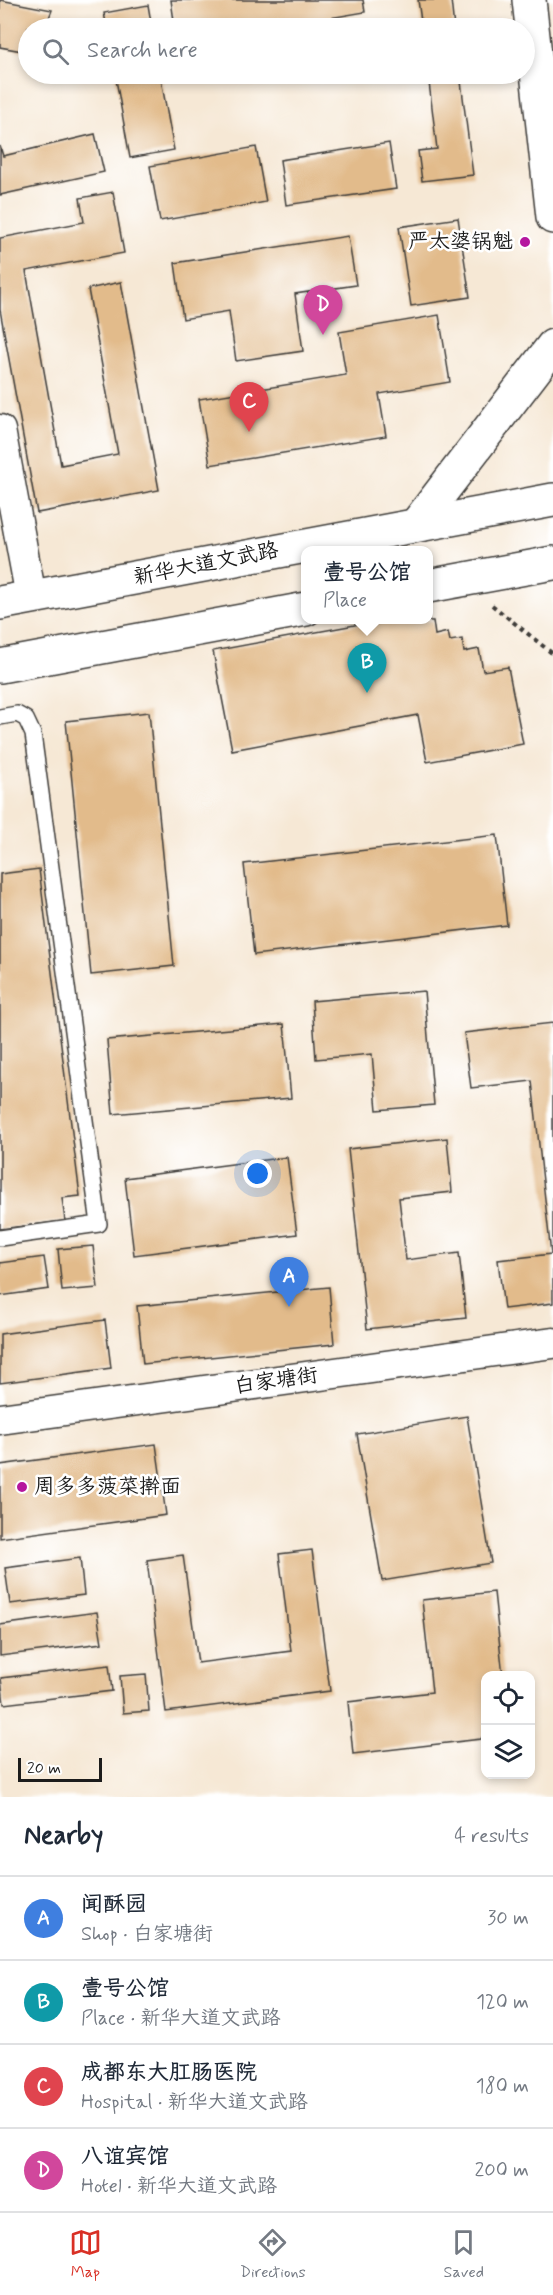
<!DOCTYPE html>
<meta charset="utf-8">
<style>
:root{--surface:#fff;--page:#f2f2f3;--text:#1f2937;--muted:#747a83;--line:#e0e1e3;--accent:#d93025}
body{margin:0;font-family:Mynerve,"LXGW WenKai TC",sans-serif;background:var(--page);color:var(--text)}
.controls{position:absolute;right:18px;bottom:18px;display:grid;overflow:hidden;border-radius:12px;box-shadow:0 3px 9px #0003}
.controls button{width:54px;height:54px;display:grid;place-items:center;padding:0;border:0;border-bottom:2px solid var(--line);background:var(--surface);color:var(--text);font:30px sans-serif}
.scale{position:absolute;left:18px;bottom:15px;width:84px;box-sizing:border-box;padding-left:6px;border:3px solid #1c1c1c;border-top:0;font-size:16px;line-height:21px;white-space:nowrap;color:#1c1c1c;-webkit-text-stroke:4px #fff;paint-order:stroke}
.you{position:absolute;left:258px;top:1174px;width:21px;height:21px;margin:-15px;border:4px solid #fff;border-radius:50%;background:#1a73e8;box-shadow:0 0 0 9px #1a73e833}
.badge{display:grid;place-items:center;width:39px;height:39px;border-radius:50%;background:var(--accent);color:#fff;font-size:20px;font-weight:700}
.pin{position:absolute;translate:-50% -50px;filter:drop-shadow(0 2px 3px #0008)}
.pin::after{content:'';position:absolute;top:32px;width:21px;height:18px;background:inherit;clip-path:polygon(0 0,100% 0,50% 100%)}
.popup{position:absolute;left:301px;top:546px;width:132px;height:78px;box-sizing:border-box;display:grid;place-content:center;border-radius:12px;background:var(--surface);filter:drop-shadow(0 2px 4px #0005);font-size:20px;white-space:nowrap;color:var(--muted)}
.popup b{font-size:22px;color:var(--text)}
.popup::after{content:'';position:absolute;left:50%;top:100%;margin-left:-12px;border:12px solid transparent;border-top-color:var(--surface)}
.list{margin:0;padding:0;list-style:none}
h2{display:flex;justify-content:space-between;align-items:center;height:78px;margin:0;padding:0 24px;font-size:26px}
h2 small{font-size:20px;font-weight:400;color:var(--muted)}
.list li{display:grid;grid-template-columns:39px 1fr auto;gap:18px;align-items:center;box-sizing:border-box;height:84px;padding:0 24px;border-top:2px solid var(--line)}
.list b{display:block;font-size:22px;white-space:nowrap}
.list p{margin:0;font-size:20px;white-space:nowrap;color:var(--muted)}
.list em{font-size:20px;font-style:normal;color:var(--muted)}
.icon{flex:none;width:33px;height:33px;fill:none;stroke:currentColor;stroke-width:2;stroke-linecap:round;stroke-linejoin:round}
.map{position:relative;flex:none;width:553px;height:1797px;overflow:hidden}
.search{position:absolute;background:var(--surface);box-shadow:0 3px 9px #0003;left:18px;right:18px;top:18px;height:66px;display:flex;align-items:center;gap:15px;box-sizing:border-box;padding:0 21px;border-radius:33px;color:var(--muted);font-size:22px}
.sheet{height:414px;background:var(--surface)}
nav{display:flex;justify-content:space-around;align-items:center;box-sizing:border-box;height:84px;border-top:2px solid var(--line);background:var(--surface);font-size:16px;color:var(--muted)}
nav a{display:grid;justify-items:center;gap:3px}
nav .on{color:var(--accent)}
.map>svg:first-child{display:block}
.building{fill:#e2bb8b}
.lines{fill:none;stroke-linecap:round;stroke-linejoin:round}
.service-casing{stroke:#3d3b38;stroke-width:18}
.minor-casing{stroke:#3d3b38;stroke-width:33}
.primary-casing{stroke:#3d3b38;stroke-width:36}
.path{stroke:#3d3b38;stroke-width:4;stroke-dasharray:4.5 4.5;stroke-linecap:butt}
.service{stroke:#fff;stroke-width:15}
.minor{stroke:#fff;stroke-width:30}
.primary{stroke:#fff;stroke-width:33}
.poi-dot{fill:#b5179e;stroke:#fff;stroke-width:2}
.labels{text-anchor:middle;dominant-baseline:central;stroke-width:5;stroke-linejoin:round;paint-order:stroke}
.poi-label{font-size:21px;fill:#1c1c1c;stroke:#fff;text-anchor:end}
.street-label{font-size:21px;fill:#1c1c1c;stroke:#fff}
</style>
<div class="map">
<svg width="553" height="1797" viewBox="0 0 553 1797">
<rect width="100%" height="100%" fill="#fff"/>
<filter id="ink" filterUnits="userSpaceOnUse"><feTurbulence type="fractalNoise" baseFrequency=".0167" numOctaves="2"/><feDisplacementMap in="SourceGraphic" scale="12" xChannelSelector="R" yChannelSelector="G"/><feConvolveMatrix kernelMatrix="1 2 1 2 8 2 1 2 1" color-interpolation-filters="sRGB"/></filter>
<filter id="wash" filterUnits="userSpaceOnUse"><feTurbulence type="fractalNoise" baseFrequency=".008" numOctaves="4" result="noise"/><feDisplacementMap in="SourceGraphic" scale="24" xChannelSelector="R" yChannelSelector="G"/><feGaussianBlur stdDeviation="1.35" result="paint"/><feColorMatrix in="noise" values="0 0 0 0 0 0 0 0 0 0 0 0 0 0 0 0 0 1.4 0 .05"/><feComposite in="paint" operator="in"/></filter>
<g filter="url(#wash)">
<rect width="100%" height="100%" fill="#f6e8d5"/>
<g id="blocks">
<g class="building">
<polygon points="0,0 52,10 45,28 28,28 28,52 0,47"/>
<polygon points="171,0 363,0 365,12 271,28 175,28"/>
<polygon points="418,0 451,0 454,28 422,28"/>
<polygon points="148,5 152,28 107,28 104,13"/>
<polygon points="115,74 160,74 174,150 130,158"/>
<polygon points="428,74 460,74 473,175 422,181 418,151 437,149"/>
<polygon points="95,134 104,172 0,195 0,146 3,156"/>
<polygon points="389,143 396,189 286,205 280,160"/>
<polygon points="256,147 266,202 160,221 150,166"/>
<polygon points="113,192 124,253 26,271 61,465 118,454 88,289 121,282 159,490 37,513 0,310 0,238 84,222 80,198"/>
<polygon points="458,218 470,297 411,306 399,227"/>
<polygon points="348,236 356,285 295,294 303,351 236,361 229,311 183,319 175,263"/>
<polygon points="439,315 450,382 379,394 386,436 210,465 199,399 346,375 339,332"/>
<polygon points="382,620 433,621 435,635 448,632 450,641 462,639 464,652 479,649 483,671 508,667 523,744 427,762 418,715 232,750 213,651"/>
<polygon points="149,712 174,966 91,975 66,721"/>
<polygon points="497,835 507,925 254,955 244,864"/>
<polygon points="39,869 80,1196 62,1198 65,1221 0,1229 0,874"/>
<polygon points="424,991 434,1105 377,1110 372,1054 316,1059 312,1001"/>
<polygon points="553,1023 553,1303 504,1309 498,1260 551,1254 532,1081 471,1088 464,1033"/>
<polygon points="284,1024 291,1098 113,1114 107,1040"/>
<polygon points="447,1138 452,1192 399,1198 406,1260 459,1253 466,1318 367,1329 348,1149"/>
<polygon points="287,1157 297,1234 134,1255 125,1178"/>
<polygon points="93,1246 98,1288 62,1291 58,1249"/>
<polygon points="44,1257 49,1289 0,1296 0,1263"/>
<polygon points="329,1287 334,1344 143,1364 137,1306"/>
<polygon points="105,1320 111,1368 0,1383 0,1334"/>
<polygon points="467,1416 491,1563 382,1581 357,1434"/>
<polygon points="156,1444 166,1515 0,1538 0,1465"/>
<polygon points="312,1550 330,1691 166,1712 147,1560 183,1555 198,1663 291,1651 279,1554"/>
<polygon points="80,1558 84,1595 10,1604 5,1568"/>
<polygon points="494,1592 503,1676 486,1676 486,1731 481,1739 353,1754 348,1702 432,1692 422,1600"/>
<polygon points="97,1612 102,1643 0,1656 0,1625"/>
<polygon points="109,1665 112,1691 4,1704 1,1678"/>
<polygon points="146,1674 149,1711 123,1713 120,1676"/>
</g>
</g>
</g>
<g filter="url(#ink)">
<use href="#blocks" fill-opacity="0" stroke="#3d3b38" stroke-width="1.5"/>
<g class="lines">
<g class="service-casing">
<polyline id="service" points="0,717 17,714 26,719 33,734 99,1224 0,1238"/>
</g>
<g class="minor-casing">
<g id="minor">
<polyline points="0,430 31,597"/>
<polyline points="0,1419 553,1343"/>
</g>
</g>
<g class="primary-casing">
<g id="primary">
<polyline points="529,0 553,217"/>
<polyline points="416,525 553,346"/>
<polyline points="428,586 553,563"/>
<polyline points="0,603 553,500"/>
<polyline points="0,666 306,609"/>
</g>
</g>
<polyline class="path" points="492,605 553,654"/>
<use href="#service" class="service"/>
<use href="#minor" class="minor"/>
<use href="#primary" class="primary"/>
</g>
</g>
<g class="poi-dot">
<circle cx="525" cy="242" r="6"/>
<circle cx="22" cy="1487" r="6"/>
</g>
<g class="labels">
<g class="poi-label">
<text x="513" y="242">严太婆锅魁</text>
<text x="34" y="1487" text-anchor="start">周多多菠菜擀面</text>
</g>
<g class="street-label">
<text transform="translate(206 564) rotate(-11)">新华大道文武路</text>
<text transform="translate(276 1381) rotate(-8)">白家塘街</text>
</g>
</g>
</svg>
<div class="controls">
<button><svg class="icon" aria-label="locate" viewBox="0 0 24 24"><circle cx="12" cy="12" r="6"/><path d="M12 2v4M12 18v4M2 12h4M18 12h4"/></svg></button>
<button><svg class="icon" aria-label="layers" viewBox="0 0 24 24"><path d="M12 4l9 5-9 5-9-5zM3 14l9 5 9-5"/></svg></button>
</div>
<div class="scale">20 m</div>
<div class="you"></div>
<div class="pin badge" style="left:289px;top:1307px;background:#3f7fe0">A</div>
<div class="pin badge" style="left:367px;top:693px;background:#0f9aa8">B</div>
<div class="popup"><b>壹号公馆</b>Place</div>
<div class="pin badge" style="left:249px;top:432px;background:#e0444e">C</div>
<div class="pin badge" style="left:323px;top:335px;background:#d1479c">D</div>
<div class="search"><svg class="icon" aria-label="search" viewBox="0 0 24 24"><circle cx="10" cy="10" r="6"/><path d="M15 15l6 6"/></svg>Search here</div>
</div>
<section class="sheet">
<h2>Nearby<small>4 results</small></h2>
<ul class="list">
<li><span class="badge" style="background:#3f7fe0">A</span><div><b>闻酥园</b><p>Shop · 白家塘街</p></div><em>30 m</em></li>
<li><span class="badge" style="background:#0f9aa8">B</span><div><b>壹号公馆</b><p>Place · 新华大道文武路</p></div><em>120 m</em></li>
<li><span class="badge" style="background:#e0444e">C</span><div><b>成都东大肛肠医院</b><p>Hospital · 新华大道文武路</p></div><em>180 m</em></li>
<li><span class="badge" style="background:#d1479c">D</span><div><b>八谊宾馆</b><p>Hotel · 新华大道文武路</p></div><em>200 m</em></li>
</ul>
</section>
<nav>
<a class="on"><svg class="icon" aria-label="map" viewBox="0 0 24 24"><path d="M3 6l6-2 6 2 6-2v14l-6 2-6-2-6 2zM9 4v14M15 6v14"/></svg>Map</a>
<a><svg class="icon" aria-label="directions" viewBox="0 0 24 24"><path d="M12 3l9 9-9 9-9-9zM9 14v-3h6M13 9l2 2-2 2"/></svg>Directions</a>
<a><svg class="icon" aria-label="saved" viewBox="0 0 24 24"><path d="M7 4h10v16l-5-4-5 4z"/></svg>Saved</a>
</nav>
